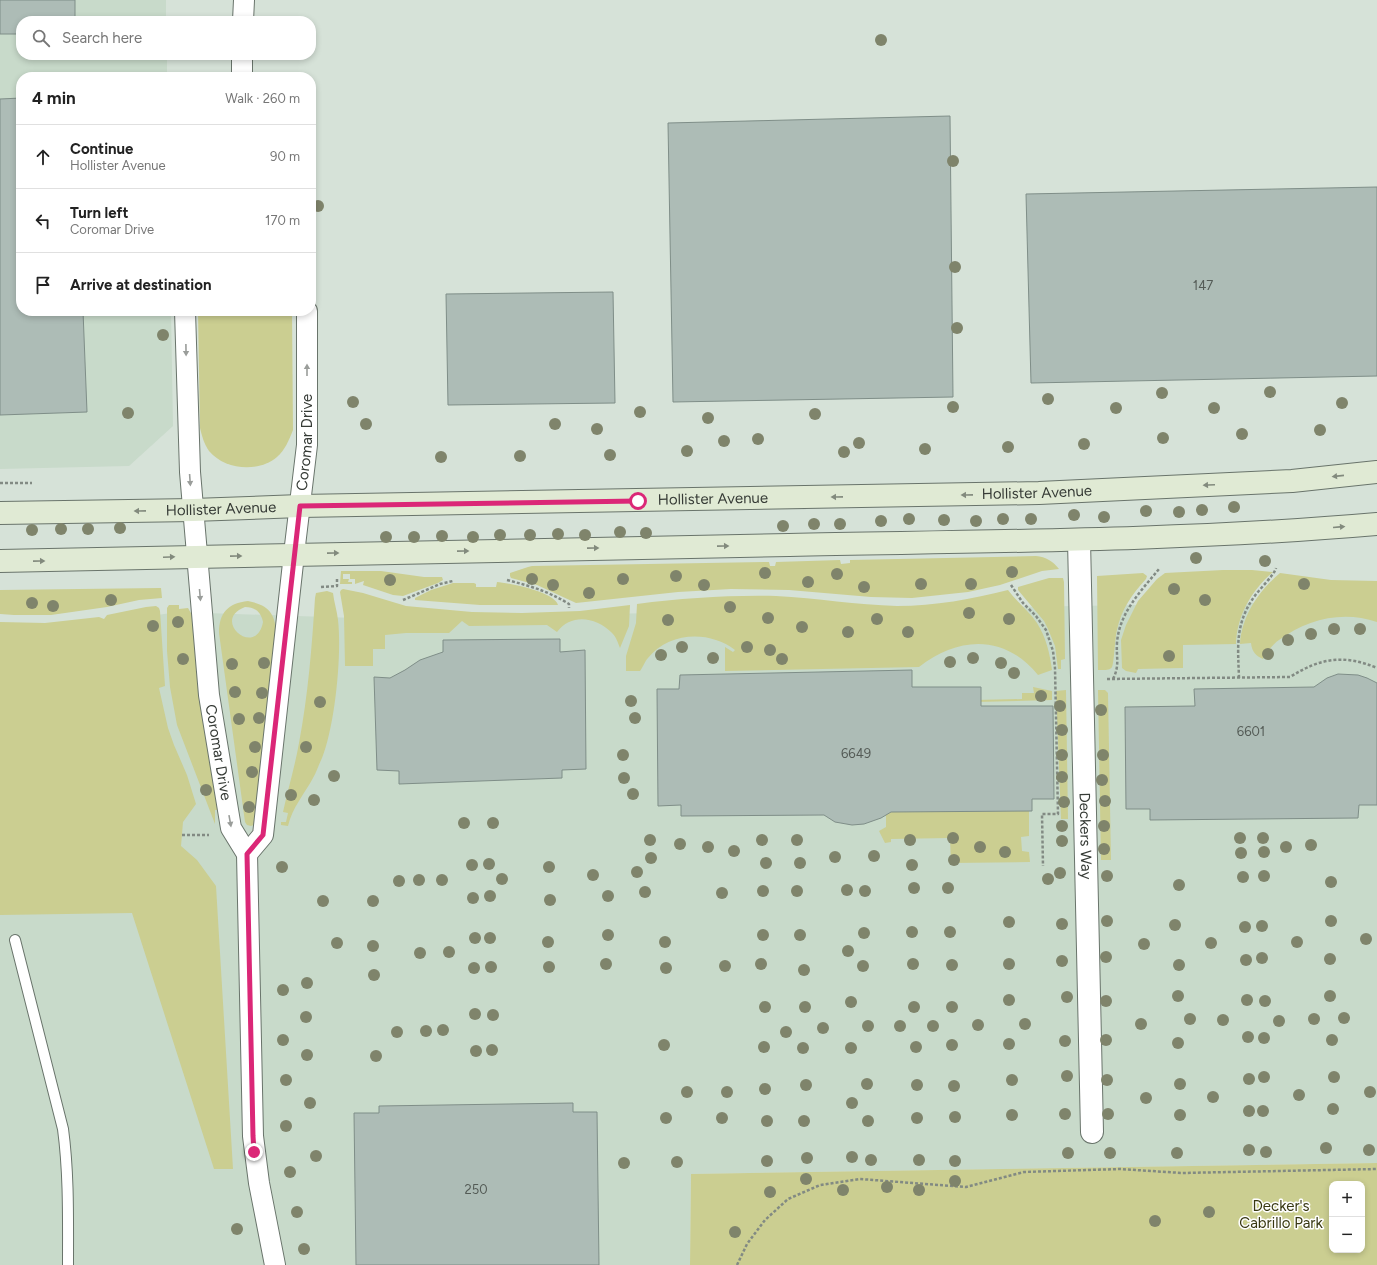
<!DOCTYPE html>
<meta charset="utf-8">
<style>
:root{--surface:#fff;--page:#f6f6f6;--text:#222;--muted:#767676;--line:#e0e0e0}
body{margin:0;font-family:Figtree,sans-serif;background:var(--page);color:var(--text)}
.controls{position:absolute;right:12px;bottom:12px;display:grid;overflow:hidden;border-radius:8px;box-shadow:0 2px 6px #0003}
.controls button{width:36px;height:36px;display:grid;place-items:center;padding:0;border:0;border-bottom:1px solid var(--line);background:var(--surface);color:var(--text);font:20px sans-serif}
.stop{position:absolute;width:12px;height:12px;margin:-9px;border:3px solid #db2777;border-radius:50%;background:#fff}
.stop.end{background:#db2777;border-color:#fff;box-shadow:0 1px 4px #0008}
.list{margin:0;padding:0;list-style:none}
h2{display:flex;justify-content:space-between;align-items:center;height:52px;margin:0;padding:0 16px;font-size:17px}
h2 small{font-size:13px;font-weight:400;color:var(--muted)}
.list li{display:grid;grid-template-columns:26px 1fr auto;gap:12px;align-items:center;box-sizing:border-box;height:64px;padding:0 16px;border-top:1px solid var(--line)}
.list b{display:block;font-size:15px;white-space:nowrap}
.list p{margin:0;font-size:13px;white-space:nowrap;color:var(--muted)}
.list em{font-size:13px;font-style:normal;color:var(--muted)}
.icon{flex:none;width:22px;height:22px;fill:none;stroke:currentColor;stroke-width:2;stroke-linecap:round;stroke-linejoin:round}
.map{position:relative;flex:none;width:1377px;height:1265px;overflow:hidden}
.search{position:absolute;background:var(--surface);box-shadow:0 2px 6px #0003;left:16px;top:16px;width:300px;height:44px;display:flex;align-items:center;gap:10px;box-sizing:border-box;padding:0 14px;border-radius:16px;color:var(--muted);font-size:15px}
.panel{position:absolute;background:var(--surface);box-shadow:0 2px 6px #0003;left:16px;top:72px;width:300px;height:244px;border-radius:16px}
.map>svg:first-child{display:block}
.built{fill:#c8daca}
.green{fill:#cbce91;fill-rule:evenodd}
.building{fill:#adbcb6;stroke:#7f8e88}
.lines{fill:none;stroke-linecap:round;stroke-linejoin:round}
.service-casing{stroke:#69746b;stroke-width:12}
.minor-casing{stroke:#69746b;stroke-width:22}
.tertiary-casing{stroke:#69746b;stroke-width:24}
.secondary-casing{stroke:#69746b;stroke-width:24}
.path{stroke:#828a83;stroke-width:2.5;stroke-dasharray:3 2;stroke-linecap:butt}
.service{stroke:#fff;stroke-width:10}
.minor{stroke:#fff;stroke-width:20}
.tertiary{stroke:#fff;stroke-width:22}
.secondary{stroke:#e0ead4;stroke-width:22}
.tree{fill:#7f846b}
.oneway{fill:#9a9d9a}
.oneway2{fill:#828a7d}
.route{stroke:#db2777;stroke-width:5}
.labels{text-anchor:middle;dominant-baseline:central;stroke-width:3;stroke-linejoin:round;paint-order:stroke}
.number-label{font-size:13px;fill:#545b56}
.street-label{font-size:15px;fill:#363b36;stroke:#fff}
.park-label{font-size:15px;fill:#383812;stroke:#fff}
</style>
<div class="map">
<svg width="1377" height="1265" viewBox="0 0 1377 1265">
<rect width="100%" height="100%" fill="#d6e2d8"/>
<g class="built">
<polygon points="0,0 166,0 166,21 21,21 21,55 167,55 167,77 21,77 21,311 171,311 173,426 129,466 0,469"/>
<polygon points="1377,601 1377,1163 691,1174 690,1265 0,1265 0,630 54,630 178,612 355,618"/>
</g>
<g class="green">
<path d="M198,311h94l1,119c-4,10 -8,20 -16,27 -19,16 -52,13 -68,-6 -5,-7 -7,-15 -9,-23z"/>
<path d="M1036,556c10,1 17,5 23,13l-17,2 -42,14 -32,7 -56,6 -41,-1 -82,-7 -58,-1 -53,3 -102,11 -39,-18 -26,-7 -1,-2v-3l18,-6 4,-1 237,-4 1,4h5l1,-4 64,-2 1,4 9,-1v-3z"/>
<path d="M1223,570h29l21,2c-21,18 -36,43 -37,72l-53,1v23l-45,1 -2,4 -10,-2 -4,-3 -1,-28 5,-15 12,-24 19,-22 8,-6z"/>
<polygon points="341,571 381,571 424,577 442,577 443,580 438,583 403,596 393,595 363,585 364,581 355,584 355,579 350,579 350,574 343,574 343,579 349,579 348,582 352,582 352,584 340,584"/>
<path d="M1143,573l4,3 -1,3c-14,15 -25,31 -29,51 -2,6 -3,35 -5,37 -2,4 -10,3 -14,3l-1,-94z"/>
<path d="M1280,573l51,7 46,1v41c-34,-12 -70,-3 -98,18 -6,4 -10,10 -15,16l-1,3c-7,-3 -11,-7 -12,-16l-11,1c2,-29 19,-53 40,-71z"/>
<polygon points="1049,578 1063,578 1064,582 1065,659 1061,660 1061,669 1058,669 1055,646 1048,629 1044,621 1018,590 1018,587"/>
<path d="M497,582c12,1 58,10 61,23h-78l-65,-5v-2l16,-8 22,-7h21l2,1v3h20z"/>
<polygon points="159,588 161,588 162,598 139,600 107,607 51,615 14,615 0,614 0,590"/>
<path d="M343,589l20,4 43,13 66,6 50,1 58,-2 50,-6 -1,21 -9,22c-2,-5 -4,-12 -9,-16 -15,-15 -40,-19 -54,0l-10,-7 -78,1 -7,-5 -13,12h-43l-21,2v14h-12v17h-28l-1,-50 -4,-24 1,-2z"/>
<path d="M1008,590c9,12 21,21 29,33 9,14 13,31 15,47l-14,5c-33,-41 -80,-39 -119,-8l-194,4v-24l8,5 2,-2c-26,-20 -66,-18 -87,8 -3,3 -5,9 -8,13h-14v-15l10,-33 1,-19c46,-6 93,-9 139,-8 41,2 81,9 121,10 38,0 75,-7 111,-16z"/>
<path d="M327,591l6,2c1,9 4,18 5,27 4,34 -3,106 -16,138 -3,6 -5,13 -9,20 -8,15 -21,30 -25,48l-7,-1v-3h5l2,-9 -5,-1c5,-23 12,-46 16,-69 9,-47 13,-97 16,-145l1,-5z"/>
<path d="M248,601c21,4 28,13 28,34l-20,189 -5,2 -4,-1 -2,-3 -26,-189c0,-20 9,-30 29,-32zM245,607c10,0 16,5 18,15 -7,37 -53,-2 -18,-15z"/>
<polygon points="169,605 179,605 179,609 188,608 192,615 196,635 219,810 215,810 215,824 177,725 170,687 167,651 167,608"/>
<polygon points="156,606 159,608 160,611 165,686 159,688 168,728 174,745 187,775 196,804 183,822 181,846 197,860 216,886 233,1169 214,1169 132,913 0,915 0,622 45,623 99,617 104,619 107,615 146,607"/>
<polygon points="1033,687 1052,691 1052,700 975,702 975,700 1022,699 1022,693 1034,693"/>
<polygon points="1066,690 1068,819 1061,819 1056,691"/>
<polygon points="1098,690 1105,690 1108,693 1111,860 1101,860"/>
<polygon points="886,810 1029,810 1029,836 1021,837 1022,851 1029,852 1030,862 951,863 950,838 891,839 891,842 885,843 879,831 886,827"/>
<path d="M1377,1163v102h-687l1,-91zM1332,1184h30v66h-30z"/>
</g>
<g class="building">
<polygon points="0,0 75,0 75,21 21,21 21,34 0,34"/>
<polygon points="21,98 21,311 83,311 87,412 0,415 0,99"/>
<polygon points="950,116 953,397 673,402 668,123"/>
<polygon points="1377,187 1377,376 1031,383 1026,194"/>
<polygon points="613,292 615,403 448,405 446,294"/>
<polygon points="560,639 560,652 585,650 586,769 562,770 562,778 399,784 399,771 377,770 374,677 390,678 405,670 420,660 443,652 443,640"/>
<polygon points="912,670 912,687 981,687 981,706 1053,706 1054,799 1032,799 1032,811 891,812 881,818 864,824 852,825 835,822 824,815 681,816 681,805 658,806 657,689 679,689 680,675"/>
<polygon points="1338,674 1358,675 1367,678 1377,683 1377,805 1359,805 1358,818 1150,820 1150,809 1126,809 1125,707 1195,706 1194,689 1314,687 1327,678"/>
<polygon points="573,1103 573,1112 597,1112 599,1265 356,1265 354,1113 379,1113 379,1106"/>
</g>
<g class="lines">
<g class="service-casing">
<path id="service" d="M15,940l48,189c6,45 5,91 5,136"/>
</g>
<g class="minor-casing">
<g id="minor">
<polyline points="243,21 244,0"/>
<polyline points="242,77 242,55"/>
<path id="s1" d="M185,311l5,161 19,223 22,133 16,26 6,282 6,47 16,82"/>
<path id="s2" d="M247,854l16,-19 31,-281 13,-109v-134"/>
</g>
</g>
<g class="tertiary-casing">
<g id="tertiary">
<path id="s3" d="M1079,540l13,592"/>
</g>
</g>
<g class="secondary-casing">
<g id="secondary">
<path id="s4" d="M0,513l193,-3 107,-4 739,-13 253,-12 85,-9"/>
<path d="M0,561c263,-6 526,-11 789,-16 196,-4 393,-4 588,-21"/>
</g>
</g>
<g class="path">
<polyline points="0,483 32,483"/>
<path d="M507,580c23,6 41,11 62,24v4"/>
<polyline points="1011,585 1023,603 1036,616 1046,630 1053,651 1055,668 1058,814 1042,814 1043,866"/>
<polyline points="321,587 337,586 337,579"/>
<polyline points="403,600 440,584 453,581"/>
<path d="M1239,678c-1,-30 -4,-52 13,-78 5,-9 22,-24 24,-32"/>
<path d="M1107,679l183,-2c30,-19 54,-23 87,-9"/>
<path d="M1113,679c7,-14 3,-21 4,-36 2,-30 24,-52 42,-74"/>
<polyline points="182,835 209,835"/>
<polyline points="737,1265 747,1244 765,1220 788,1199 820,1185 860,1179 966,1187 1024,1172 1120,1169 1182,1173 1377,1169"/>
</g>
<use href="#service" class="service"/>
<use href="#minor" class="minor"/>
<use href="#tertiary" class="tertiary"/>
<use href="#secondary" class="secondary"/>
</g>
<g class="tree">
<circle cx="881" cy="40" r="6"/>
<circle cx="953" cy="161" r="6"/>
<circle cx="318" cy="206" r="6"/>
<circle cx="955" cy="267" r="6"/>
<circle cx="957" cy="328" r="6"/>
<circle cx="163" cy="335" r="6"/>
<circle cx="1270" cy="392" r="6"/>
<circle cx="1162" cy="393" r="6"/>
<circle cx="1048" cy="399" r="6"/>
<circle cx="353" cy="402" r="6"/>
<circle cx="1342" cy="403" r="6"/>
<circle cx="953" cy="407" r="6"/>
<circle cx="1116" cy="408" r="6"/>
<circle cx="1214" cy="408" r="6"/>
<circle cx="640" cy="412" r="6"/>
<circle cx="128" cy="413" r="6"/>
<circle cx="815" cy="414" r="6"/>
<circle cx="708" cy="418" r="6"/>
<circle cx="366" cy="424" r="6"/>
<circle cx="555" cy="424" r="6"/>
<circle cx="597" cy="429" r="6"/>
<circle cx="1320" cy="430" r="6"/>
<circle cx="1242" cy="434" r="6"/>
<circle cx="1163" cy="438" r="6"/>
<circle cx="758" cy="439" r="6"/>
<circle cx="724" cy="441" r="6"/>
<circle cx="859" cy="443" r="6"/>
<circle cx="1084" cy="444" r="6"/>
<circle cx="1008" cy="447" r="6"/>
<circle cx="925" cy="449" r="6"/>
<circle cx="687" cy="451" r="6"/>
<circle cx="844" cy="452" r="6"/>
<circle cx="610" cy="455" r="6"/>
<circle cx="520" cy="456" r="6"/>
<circle cx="441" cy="457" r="6"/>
<circle cx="1234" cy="507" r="6"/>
<circle cx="1202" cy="510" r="6"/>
<circle cx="1146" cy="511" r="6"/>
<circle cx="1179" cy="512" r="6"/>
<circle cx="1074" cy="515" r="6"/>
<circle cx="1104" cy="517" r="6"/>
<circle cx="909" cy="519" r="6"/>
<circle cx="1003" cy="519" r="6"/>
<circle cx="1031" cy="519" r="6"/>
<circle cx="944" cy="520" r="6"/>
<circle cx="881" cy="521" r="6"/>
<circle cx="976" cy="521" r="6"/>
<circle cx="814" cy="524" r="6"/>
<circle cx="840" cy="524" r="6"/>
<circle cx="783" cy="526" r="6"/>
<circle cx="120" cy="528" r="6"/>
<circle cx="61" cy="529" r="6"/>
<circle cx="88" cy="529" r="6"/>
<circle cx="32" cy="530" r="6"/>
<circle cx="620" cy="532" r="6"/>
<circle cx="646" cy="533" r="6"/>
<circle cx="558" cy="534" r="6"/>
<circle cx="500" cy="535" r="6"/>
<circle cx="530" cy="535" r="6"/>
<circle cx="585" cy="535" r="6"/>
<circle cx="442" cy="536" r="6"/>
<circle cx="386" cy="537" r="6"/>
<circle cx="414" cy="537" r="6"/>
<circle cx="473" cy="537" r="6"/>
<circle cx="1196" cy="558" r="6"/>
<circle cx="1265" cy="561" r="6"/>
<circle cx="1012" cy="572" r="6"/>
<circle cx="765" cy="573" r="6"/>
<circle cx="837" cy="574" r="6"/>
<circle cx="676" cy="576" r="6"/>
<circle cx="532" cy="579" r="6"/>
<circle cx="623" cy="579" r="6"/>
<circle cx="390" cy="580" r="6"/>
<circle cx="808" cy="582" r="6"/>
<circle cx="921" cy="584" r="6"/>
<circle cx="971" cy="584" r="6"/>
<circle cx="1304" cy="584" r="6"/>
<circle cx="553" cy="585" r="6"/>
<circle cx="704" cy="585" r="6"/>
<circle cx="864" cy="587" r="6"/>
<circle cx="1174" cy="589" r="6"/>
<circle cx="589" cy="593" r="6"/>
<circle cx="111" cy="600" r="6"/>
<circle cx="1205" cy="600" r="6"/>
<circle cx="32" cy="603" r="6"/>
<circle cx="53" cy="606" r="6"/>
<circle cx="730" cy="607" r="6"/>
<circle cx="969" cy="613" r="6"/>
<circle cx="768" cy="618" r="6"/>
<circle cx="877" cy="619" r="6"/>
<circle cx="1009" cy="619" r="6"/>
<circle cx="668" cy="620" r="6"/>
<circle cx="178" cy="622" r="6"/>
<circle cx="153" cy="626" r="6"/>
<circle cx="802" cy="627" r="6"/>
<circle cx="1334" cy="629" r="6"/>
<circle cx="1360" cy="629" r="6"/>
<circle cx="848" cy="632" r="6"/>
<circle cx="908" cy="632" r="6"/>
<circle cx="1311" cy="634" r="6"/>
<circle cx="1288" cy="640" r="6"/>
<circle cx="682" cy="647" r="6"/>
<circle cx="747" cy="647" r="6"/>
<circle cx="770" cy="650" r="6"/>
<circle cx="1268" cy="654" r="6"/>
<circle cx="661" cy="655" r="6"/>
<circle cx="1169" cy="656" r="6"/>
<circle cx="713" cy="658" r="6"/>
<circle cx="973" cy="658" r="6"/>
<circle cx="183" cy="659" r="6"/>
<circle cx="782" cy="659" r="6"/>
<circle cx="950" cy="662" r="6"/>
<circle cx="264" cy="663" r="6"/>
<circle cx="1001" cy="663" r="6"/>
<circle cx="232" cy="664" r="6"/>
<circle cx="1014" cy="673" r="6"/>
<circle cx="235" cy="692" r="6"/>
<circle cx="262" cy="693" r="6"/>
<circle cx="1041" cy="696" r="6"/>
<circle cx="631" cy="701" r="6"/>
<circle cx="320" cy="702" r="6"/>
<circle cx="1060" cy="706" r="6"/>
<circle cx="1101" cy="710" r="6"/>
<circle cx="259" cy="718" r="6"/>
<circle cx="635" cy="718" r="6"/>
<circle cx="239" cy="719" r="6"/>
<circle cx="1062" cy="730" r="6"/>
<circle cx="255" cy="747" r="6"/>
<circle cx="306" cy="747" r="6"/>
<circle cx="623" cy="755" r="6"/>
<circle cx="1062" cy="755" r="6"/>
<circle cx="1103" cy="755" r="6"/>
<circle cx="252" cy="772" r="6"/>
<circle cx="334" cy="776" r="6"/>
<circle cx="1062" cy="777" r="6"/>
<circle cx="624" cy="778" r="6"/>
<circle cx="1102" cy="780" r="6"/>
<circle cx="206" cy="790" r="6"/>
<circle cx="633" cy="794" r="6"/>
<circle cx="291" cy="795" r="6"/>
<circle cx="314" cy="800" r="6"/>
<circle cx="1105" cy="801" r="6"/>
<circle cx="1064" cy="802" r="6"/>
<circle cx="249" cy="807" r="6"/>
<circle cx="464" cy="823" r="6"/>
<circle cx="493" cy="823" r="6"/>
<circle cx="1062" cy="826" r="6"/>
<circle cx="1104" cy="826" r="6"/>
<circle cx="953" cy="838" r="6"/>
<circle cx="1240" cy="838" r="6"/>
<circle cx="1263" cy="838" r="6"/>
<circle cx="650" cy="840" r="6"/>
<circle cx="762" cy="840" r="6"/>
<circle cx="797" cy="840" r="6"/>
<circle cx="910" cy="840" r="6"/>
<circle cx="1062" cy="841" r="6"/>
<circle cx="680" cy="844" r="6"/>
<circle cx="1311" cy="845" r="6"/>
<circle cx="708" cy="847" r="6"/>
<circle cx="980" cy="847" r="6"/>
<circle cx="1286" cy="847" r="6"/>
<circle cx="1104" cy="849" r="6"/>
<circle cx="734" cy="851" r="6"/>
<circle cx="1005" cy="852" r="6"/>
<circle cx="1264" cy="852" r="6"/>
<circle cx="1241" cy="853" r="6"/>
<circle cx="874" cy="856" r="6"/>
<circle cx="835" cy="857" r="6"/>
<circle cx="651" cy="858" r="6"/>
<circle cx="954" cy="860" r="6"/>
<circle cx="766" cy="863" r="6"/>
<circle cx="800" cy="863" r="6"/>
<circle cx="489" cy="864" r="6"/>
<circle cx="472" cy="865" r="6"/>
<circle cx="912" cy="865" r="6"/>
<circle cx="282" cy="867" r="6"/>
<circle cx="549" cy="867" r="6"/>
<circle cx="637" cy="872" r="6"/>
<circle cx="1060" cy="873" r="6"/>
<circle cx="593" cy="875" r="6"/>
<circle cx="1107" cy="876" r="6"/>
<circle cx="1264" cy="876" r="6"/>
<circle cx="1243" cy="877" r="6"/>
<circle cx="502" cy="879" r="6"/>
<circle cx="1048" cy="879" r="6"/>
<circle cx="419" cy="880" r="6"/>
<circle cx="442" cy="880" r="6"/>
<circle cx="399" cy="881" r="6"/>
<circle cx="1331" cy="882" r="6"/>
<circle cx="1179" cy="885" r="6"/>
<circle cx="914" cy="888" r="6"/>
<circle cx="948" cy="888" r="6"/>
<circle cx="847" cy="890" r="6"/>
<circle cx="763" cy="891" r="6"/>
<circle cx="797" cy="891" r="6"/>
<circle cx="865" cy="891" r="6"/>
<circle cx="645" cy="892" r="6"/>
<circle cx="722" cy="893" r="6"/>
<circle cx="490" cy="896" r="6"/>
<circle cx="608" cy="896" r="6"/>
<circle cx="473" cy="898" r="6"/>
<circle cx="550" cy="900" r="6"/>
<circle cx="323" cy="901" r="6"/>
<circle cx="373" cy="901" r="6"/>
<circle cx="1107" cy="921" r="6"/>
<circle cx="1331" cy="921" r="6"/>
<circle cx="1009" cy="922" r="6"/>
<circle cx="1062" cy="924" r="6"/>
<circle cx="1175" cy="925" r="6"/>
<circle cx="1262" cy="926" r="6"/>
<circle cx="1245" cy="927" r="6"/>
<circle cx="912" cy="932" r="6"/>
<circle cx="950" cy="932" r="6"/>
<circle cx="864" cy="933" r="6"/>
<circle cx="608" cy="935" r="6"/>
<circle cx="763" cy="935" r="6"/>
<circle cx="800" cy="935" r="6"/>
<circle cx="475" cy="938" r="6"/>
<circle cx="490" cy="938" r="6"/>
<circle cx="1366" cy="939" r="6"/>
<circle cx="548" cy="942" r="6"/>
<circle cx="665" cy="942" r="6"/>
<circle cx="1297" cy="942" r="6"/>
<circle cx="337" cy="943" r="6"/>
<circle cx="1211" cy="943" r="6"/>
<circle cx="1144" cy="944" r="6"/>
<circle cx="373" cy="946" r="6"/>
<circle cx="848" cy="951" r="6"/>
<circle cx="449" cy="952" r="6"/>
<circle cx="420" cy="953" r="6"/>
<circle cx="1106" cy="957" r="6"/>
<circle cx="1262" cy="958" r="6"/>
<circle cx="1330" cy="959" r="6"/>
<circle cx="1246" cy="960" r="6"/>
<circle cx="1062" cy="961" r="6"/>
<circle cx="606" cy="964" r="6"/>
<circle cx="761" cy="964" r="6"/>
<circle cx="913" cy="964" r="6"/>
<circle cx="1009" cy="964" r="6"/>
<circle cx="952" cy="965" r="6"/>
<circle cx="1179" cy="965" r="6"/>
<circle cx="725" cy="966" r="6"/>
<circle cx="863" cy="966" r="6"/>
<circle cx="491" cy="967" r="6"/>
<circle cx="549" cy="967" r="6"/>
<circle cx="474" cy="968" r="6"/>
<circle cx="666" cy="968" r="6"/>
<circle cx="804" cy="970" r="6"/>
<circle cx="374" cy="975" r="6"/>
<circle cx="307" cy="983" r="6"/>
<circle cx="283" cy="990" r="6"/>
<circle cx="1178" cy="996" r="6"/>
<circle cx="1330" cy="996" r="6"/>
<circle cx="1067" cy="997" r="6"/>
<circle cx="1009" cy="1000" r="6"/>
<circle cx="1247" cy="1000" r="6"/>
<circle cx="1106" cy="1001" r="6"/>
<circle cx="1265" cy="1001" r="6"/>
<circle cx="851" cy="1002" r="6"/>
<circle cx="765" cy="1007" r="6"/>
<circle cx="805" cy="1007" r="6"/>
<circle cx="914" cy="1007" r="6"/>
<circle cx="952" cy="1007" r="6"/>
<circle cx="475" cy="1014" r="6"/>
<circle cx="493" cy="1015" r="6"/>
<circle cx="306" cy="1017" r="6"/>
<circle cx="1344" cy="1018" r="6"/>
<circle cx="1190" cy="1019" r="6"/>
<circle cx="1314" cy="1019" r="6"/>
<circle cx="1223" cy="1020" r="6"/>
<circle cx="1279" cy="1021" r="6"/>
<circle cx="1025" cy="1024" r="6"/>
<circle cx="1141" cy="1024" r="6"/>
<circle cx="978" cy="1025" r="6"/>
<circle cx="868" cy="1026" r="6"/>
<circle cx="900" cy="1026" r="6"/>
<circle cx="933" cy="1026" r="6"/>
<circle cx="823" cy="1028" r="6"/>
<circle cx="443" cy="1030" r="6"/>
<circle cx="426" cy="1031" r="6"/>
<circle cx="397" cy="1032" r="6"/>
<circle cx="786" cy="1032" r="6"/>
<circle cx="1248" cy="1037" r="6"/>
<circle cx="1264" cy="1038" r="6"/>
<circle cx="283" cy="1040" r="6"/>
<circle cx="1106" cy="1040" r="6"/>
<circle cx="1332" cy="1040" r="6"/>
<circle cx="1065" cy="1041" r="6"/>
<circle cx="1178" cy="1043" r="6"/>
<circle cx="1009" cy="1044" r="6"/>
<circle cx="664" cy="1045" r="6"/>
<circle cx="952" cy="1045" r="6"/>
<circle cx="764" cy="1047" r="6"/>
<circle cx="916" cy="1047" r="6"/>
<circle cx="803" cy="1048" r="6"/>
<circle cx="851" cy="1048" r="6"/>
<circle cx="492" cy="1050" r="6"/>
<circle cx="476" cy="1051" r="6"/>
<circle cx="307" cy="1055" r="6"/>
<circle cx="376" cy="1056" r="6"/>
<circle cx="1067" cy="1076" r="6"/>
<circle cx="1264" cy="1077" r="6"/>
<circle cx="1334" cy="1077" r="6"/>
<circle cx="1249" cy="1079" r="6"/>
<circle cx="286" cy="1080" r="6"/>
<circle cx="1012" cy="1080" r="6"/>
<circle cx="1107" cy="1080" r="6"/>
<circle cx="867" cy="1084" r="6"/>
<circle cx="1180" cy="1084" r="6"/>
<circle cx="806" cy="1085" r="6"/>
<circle cx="917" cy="1085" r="6"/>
<circle cx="954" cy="1086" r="6"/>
<circle cx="765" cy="1089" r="6"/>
<circle cx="687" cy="1092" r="6"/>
<circle cx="727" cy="1092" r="6"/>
<circle cx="1370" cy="1092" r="6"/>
<circle cx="1299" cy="1095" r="6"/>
<circle cx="1213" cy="1097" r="6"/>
<circle cx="1146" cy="1098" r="6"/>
<circle cx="310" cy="1103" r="6"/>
<circle cx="852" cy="1103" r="6"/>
<circle cx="1333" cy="1109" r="6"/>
<circle cx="1249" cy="1111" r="6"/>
<circle cx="1263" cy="1111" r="6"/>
<circle cx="1065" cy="1114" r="6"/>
<circle cx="1108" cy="1114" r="6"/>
<circle cx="1012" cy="1115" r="6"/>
<circle cx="1180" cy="1115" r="6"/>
<circle cx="955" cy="1117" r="6"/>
<circle cx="666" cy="1118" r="6"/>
<circle cx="722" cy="1118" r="6"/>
<circle cx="917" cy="1118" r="6"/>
<circle cx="767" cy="1121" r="6"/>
<circle cx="804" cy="1121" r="6"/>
<circle cx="868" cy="1121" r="6"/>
<circle cx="286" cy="1126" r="6"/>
<circle cx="1326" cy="1148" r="6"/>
<circle cx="1249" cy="1150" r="6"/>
<circle cx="1369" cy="1150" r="6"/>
<circle cx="1266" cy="1152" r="6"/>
<circle cx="1068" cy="1153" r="6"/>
<circle cx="1110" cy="1153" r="6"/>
<circle cx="1177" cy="1153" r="6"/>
<circle cx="316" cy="1156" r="6"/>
<circle cx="852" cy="1157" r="6"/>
<circle cx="807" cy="1158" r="6"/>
<circle cx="871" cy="1160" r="6"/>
<circle cx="919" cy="1160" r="6"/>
<circle cx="767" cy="1161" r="6"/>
<circle cx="955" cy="1161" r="6"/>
<circle cx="677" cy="1162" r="6"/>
<circle cx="624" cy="1163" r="6"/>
<circle cx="290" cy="1172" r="6"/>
<circle cx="806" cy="1179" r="6"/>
<circle cx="955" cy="1181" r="6"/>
<circle cx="887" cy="1187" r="6"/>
<circle cx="843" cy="1190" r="6"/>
<circle cx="919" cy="1190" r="6"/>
<circle cx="770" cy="1192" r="6"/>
<circle cx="297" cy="1212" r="6"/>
<circle cx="1209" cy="1212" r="6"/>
<circle cx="1155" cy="1221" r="6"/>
<circle cx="237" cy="1229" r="6"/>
<circle cx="735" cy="1232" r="6"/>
<circle cx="304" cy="1249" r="6"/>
</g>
<defs><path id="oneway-solid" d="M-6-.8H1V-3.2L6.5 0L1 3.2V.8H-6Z"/></defs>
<g class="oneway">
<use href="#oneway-solid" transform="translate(186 350) rotate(89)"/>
<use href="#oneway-solid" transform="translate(307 370) rotate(-90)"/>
<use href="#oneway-solid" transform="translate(190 480) rotate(86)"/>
<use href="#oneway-solid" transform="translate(200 595) rotate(85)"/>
<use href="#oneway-solid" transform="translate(230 821) rotate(80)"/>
</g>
<g class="oneway2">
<use href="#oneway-solid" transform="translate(1338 476) rotate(174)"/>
<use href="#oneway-solid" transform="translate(1209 485) rotate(177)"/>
<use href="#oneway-solid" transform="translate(967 495) rotate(179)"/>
<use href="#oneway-solid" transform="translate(837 497) rotate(179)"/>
<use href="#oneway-solid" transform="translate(140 511) rotate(179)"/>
<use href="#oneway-solid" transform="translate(1339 527) rotate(-5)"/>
<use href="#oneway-solid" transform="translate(723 546) rotate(-1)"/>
<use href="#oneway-solid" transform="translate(593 548) rotate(-1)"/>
<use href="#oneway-solid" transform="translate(463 551) rotate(-1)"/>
<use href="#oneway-solid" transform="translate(333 553) rotate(-1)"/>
<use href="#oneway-solid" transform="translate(236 556) rotate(-1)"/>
<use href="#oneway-solid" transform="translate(169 557) rotate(-2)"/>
<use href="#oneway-solid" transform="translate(39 561) rotate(-1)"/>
</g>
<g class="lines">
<polyline class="route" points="254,1152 253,1136 247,854 263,835 300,506 638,501"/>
</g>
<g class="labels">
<g class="number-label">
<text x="1203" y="285">147</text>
<text x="1251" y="731">6601</text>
<text x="856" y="753">6649</text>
<text x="476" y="1189">250</text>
</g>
<g class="street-label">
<text stroke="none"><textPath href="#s2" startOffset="420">Coromar Drive</textPath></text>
<text stroke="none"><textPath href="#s4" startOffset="1037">Hollister Avenue</textPath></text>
<text stroke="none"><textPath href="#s4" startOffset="713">Hollister Avenue</textPath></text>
<text stroke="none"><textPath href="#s4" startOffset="221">Hollister Avenue</textPath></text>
<text stroke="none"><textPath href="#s1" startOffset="443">Coromar Drive</textPath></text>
<text stroke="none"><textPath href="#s3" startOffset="296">Deckers Way</textPath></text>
</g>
<g class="park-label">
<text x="1281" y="1206">Decker's<tspan x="1281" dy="17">Cabrillo Park</tspan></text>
</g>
</g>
</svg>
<div class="controls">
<button>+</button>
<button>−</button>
</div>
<div class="stop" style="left:638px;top:501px"></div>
<div class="stop end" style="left:254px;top:1152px"></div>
<div class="search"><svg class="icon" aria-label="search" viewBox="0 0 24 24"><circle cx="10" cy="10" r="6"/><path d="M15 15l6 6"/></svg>Search here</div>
<section class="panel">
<h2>4 min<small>Walk · 260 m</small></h2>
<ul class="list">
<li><svg class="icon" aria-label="ahead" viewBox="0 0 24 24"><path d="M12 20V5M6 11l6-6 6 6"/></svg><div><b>Continue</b><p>Hollister Avenue</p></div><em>90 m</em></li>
<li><svg class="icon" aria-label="left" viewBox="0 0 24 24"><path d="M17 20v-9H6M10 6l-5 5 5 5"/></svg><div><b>Turn left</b><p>Coromar Drive</p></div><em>170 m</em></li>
<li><svg class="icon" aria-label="arrive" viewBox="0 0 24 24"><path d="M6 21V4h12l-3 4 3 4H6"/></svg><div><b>Arrive at destination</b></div></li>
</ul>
</section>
</div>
